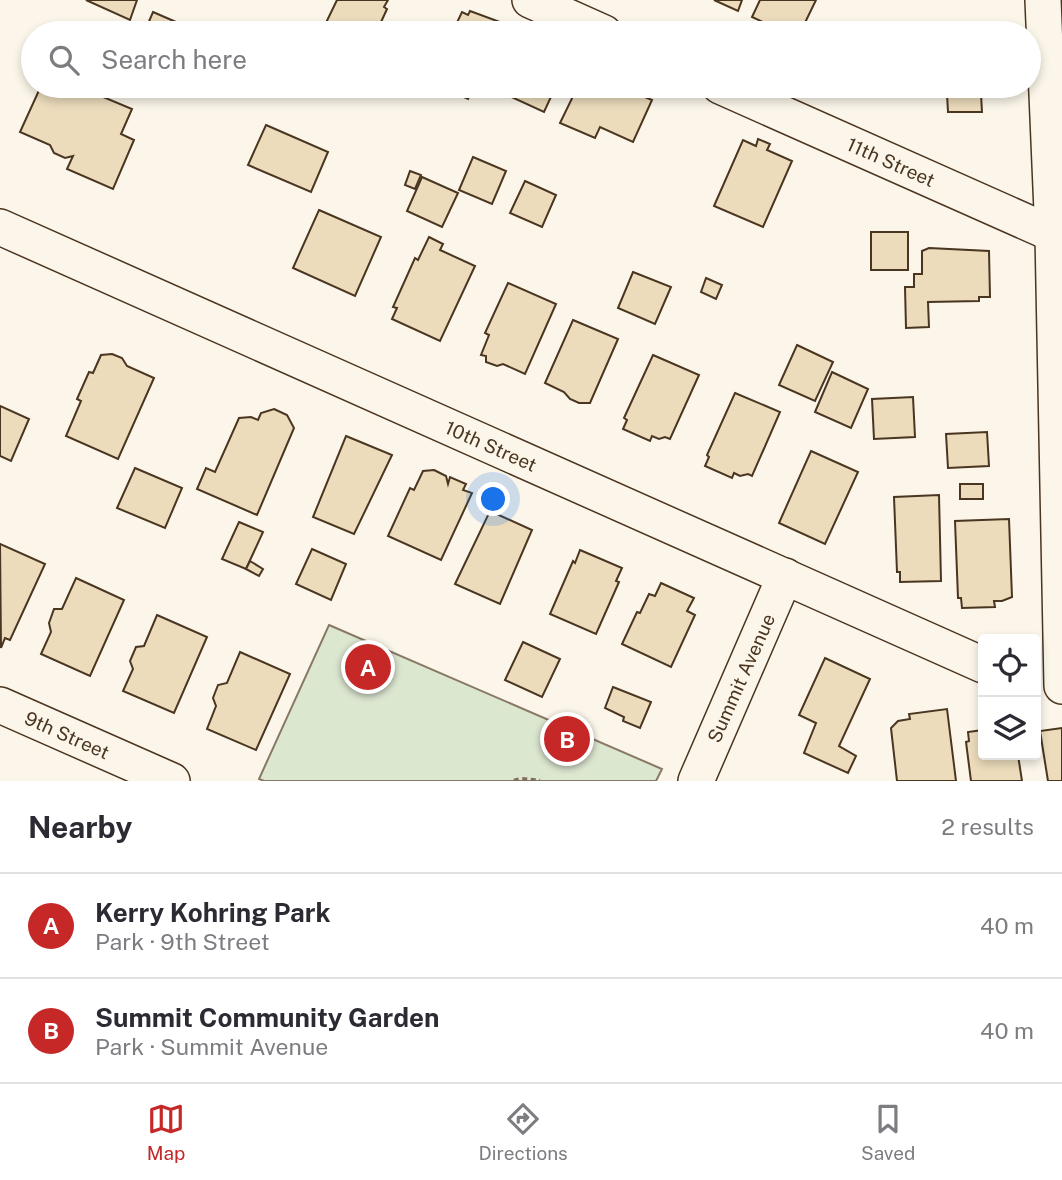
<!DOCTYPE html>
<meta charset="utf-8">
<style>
:root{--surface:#fff;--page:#f7f7f7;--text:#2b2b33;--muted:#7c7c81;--line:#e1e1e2;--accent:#c62828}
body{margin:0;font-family:"Public Sans",sans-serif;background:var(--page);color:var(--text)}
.controls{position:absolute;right:21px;bottom:21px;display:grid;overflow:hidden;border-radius:7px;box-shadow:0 4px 10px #0003}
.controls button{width:63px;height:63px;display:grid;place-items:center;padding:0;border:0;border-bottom:2px solid var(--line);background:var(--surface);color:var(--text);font:35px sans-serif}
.you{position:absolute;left:494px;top:500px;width:24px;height:24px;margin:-18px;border:5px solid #fff;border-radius:50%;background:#1a73e8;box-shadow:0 0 0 10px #1a73e833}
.badge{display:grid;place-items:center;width:46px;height:46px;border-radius:50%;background:var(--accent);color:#fff;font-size:23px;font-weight:700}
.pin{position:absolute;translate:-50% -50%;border:4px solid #fff;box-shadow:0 2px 7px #0006}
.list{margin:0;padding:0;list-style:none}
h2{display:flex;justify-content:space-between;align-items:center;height:91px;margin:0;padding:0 28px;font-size:30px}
h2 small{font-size:23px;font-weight:400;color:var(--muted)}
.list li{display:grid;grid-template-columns:46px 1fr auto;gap:21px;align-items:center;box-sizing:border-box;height:105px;padding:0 28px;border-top:2px solid var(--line)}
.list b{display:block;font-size:26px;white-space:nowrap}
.list p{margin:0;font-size:23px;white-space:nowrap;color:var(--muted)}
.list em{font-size:23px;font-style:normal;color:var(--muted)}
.icon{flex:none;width:38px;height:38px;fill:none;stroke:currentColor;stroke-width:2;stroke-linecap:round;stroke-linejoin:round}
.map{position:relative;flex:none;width:1062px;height:781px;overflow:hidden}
.search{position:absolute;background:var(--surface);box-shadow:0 4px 10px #0003;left:21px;right:21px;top:21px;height:77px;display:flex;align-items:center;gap:18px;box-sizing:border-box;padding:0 24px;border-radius:38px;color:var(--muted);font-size:26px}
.sheet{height:301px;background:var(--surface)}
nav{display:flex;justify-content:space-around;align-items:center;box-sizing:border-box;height:98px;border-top:2px solid var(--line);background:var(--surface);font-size:19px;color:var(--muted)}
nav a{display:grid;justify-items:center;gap:4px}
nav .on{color:var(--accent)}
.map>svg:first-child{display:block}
.green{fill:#dce7d0;stroke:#887966;stroke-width:2}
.building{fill:#ecdcbc;stroke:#4a3520;stroke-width:2}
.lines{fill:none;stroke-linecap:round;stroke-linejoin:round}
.street-casing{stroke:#4a3520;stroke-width:38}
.path{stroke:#7f6f5c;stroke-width:4.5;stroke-dasharray:5 3.5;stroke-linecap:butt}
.street{stroke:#fbf6e9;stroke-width:35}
.labels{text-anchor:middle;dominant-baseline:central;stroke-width:5;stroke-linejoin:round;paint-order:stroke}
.street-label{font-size:19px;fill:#4a3520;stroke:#fbf6e9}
</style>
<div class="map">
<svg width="1062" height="781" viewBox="0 0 1062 781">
<rect width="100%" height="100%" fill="#fbf6e9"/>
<polygon class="green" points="329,625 662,769 656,781 264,781 259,779"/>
<g class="building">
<polygon points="86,0 137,0 130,20"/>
<polygon points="337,0 388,0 384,7 387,9 376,33 321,33"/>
<polygon points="714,0 742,0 738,11"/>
<polygon points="760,0 816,0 800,33 787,33 752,17"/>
<polygon points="470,11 500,22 497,28 503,31 502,33 452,33 462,12 468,15"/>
<polygon points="153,12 190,28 187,33 144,33"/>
<polygon points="868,24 906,25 906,33 868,33"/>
<polygon points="201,25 219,33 197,33"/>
<polygon points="41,86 77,86 132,109 121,134 134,140 113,189 67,169 73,156 65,158 54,153 50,145 20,132"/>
<polygon points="440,86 474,86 468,99"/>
<polygon points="511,86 556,86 544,112 507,95"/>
<polygon points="593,86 619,86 652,100 633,142 600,127 595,138 560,123 577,88 590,94"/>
<polygon points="937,86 991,86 991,94 981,94 982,112 948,112 947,94 937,95"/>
<polygon points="266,125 328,152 311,192 248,165"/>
<polygon points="758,139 770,144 767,150 792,161 763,227 714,206 743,140 756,146"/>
<polygon points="473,157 506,171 492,204 459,190"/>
<polygon points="410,171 421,175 415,189 405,185"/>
<polygon points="422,177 458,193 442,227 407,211"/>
<polygon points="525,181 556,195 542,227 510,213"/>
<polygon points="319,210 381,237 355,296 293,268"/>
<rect x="871" y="232" width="37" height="38"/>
<polygon points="429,237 443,244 440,250 475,266 440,341 392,319 397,308 393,307 415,258 418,260"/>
<polygon points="929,248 989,251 990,297 979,297 979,301 928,302 929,327 906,328 905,287 914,287 914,274 922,274 922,251"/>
<polygon points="633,272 671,287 655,324 618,308"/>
<polygon points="706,278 722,285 716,299 701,292"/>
<polygon points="508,283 556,304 525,374 503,364 497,366 486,362 486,356 481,355 489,335 485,333"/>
<polygon points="573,320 618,339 590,403 579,403 570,399 564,392 545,383"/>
<polygon points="797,345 833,362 815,401 779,385"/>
<polygon points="112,354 122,358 127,366 154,378 118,459 66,436 81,401 77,399 89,372 93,373 101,355"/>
<polygon points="653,355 699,375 670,439 665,437 659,439 652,436 650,441 623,429 627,420 624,418"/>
<polygon points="832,372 868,389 851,428 815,412"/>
<polygon points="735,393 780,412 752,476 748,474 740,476 734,473 732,478 705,466 709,457 707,455"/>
<polygon points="913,397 915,437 874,439 872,399"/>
<polygon points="0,406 29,419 11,461 0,456"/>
<polygon points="274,409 287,415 294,428 257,515 197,489 206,468 215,472 239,418 251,417 258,420 261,413"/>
<polygon points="987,432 989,466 948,468 946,434"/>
<polygon points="346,436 392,455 354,534 313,517"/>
<polygon points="811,451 858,472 825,544 779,523"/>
<polygon points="135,468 182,488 165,528 117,508"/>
<polygon points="434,470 446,476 448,484 450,477 466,484 463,490 472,493 441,560 388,536 410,488 414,490 423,471"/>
<rect x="960" y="484" width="23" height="15"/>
<polygon points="939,495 941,581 900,582 900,572 897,572 894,497"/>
<polygon points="490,511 532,530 500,604 455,584"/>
<polygon points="1009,519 1012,597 1002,601 994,601 995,607 962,608 961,598 958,598 955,521"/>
<polygon points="239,522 263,532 246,569 222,559"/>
<polygon points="0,544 45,564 10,640 5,638 1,648"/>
<polygon points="312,549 346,564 331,600 296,584"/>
<polygon points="580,550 622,568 616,581 619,582 596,634 550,614 573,561 575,563"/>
<polygon points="250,561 263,569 259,576 246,569"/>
<polygon points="76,578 124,600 90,676 41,654 51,632 49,623 54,609 62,609"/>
<polygon points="661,583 694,598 687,611 695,615 671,667 622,644 637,612 640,613 649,594 655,596"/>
<polygon points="157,615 207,637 174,713 123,691 133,669 130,661 136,647 144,646"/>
<polygon points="523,642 560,659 542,697 505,680"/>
<polygon points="240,652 290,674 256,750 207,729 216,706 213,698 218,685 227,683"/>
<polygon points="825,658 870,679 839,746 856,756 848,773 804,753 816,723 799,715"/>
<polygon points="613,687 651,702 640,728 623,721 624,717 605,708"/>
<polygon points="947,709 956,781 897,781 891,728 898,721 910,719 909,714"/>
<polygon points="1062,728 1062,781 1048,781 1040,731"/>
<polygon points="983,730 983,755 1018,755 1022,781 971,781 966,742 969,741 968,732"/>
</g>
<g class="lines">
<g class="street-casing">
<g id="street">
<polyline points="530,0 604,33"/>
<polyline points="1043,0 1053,235 1062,686"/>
<polyline points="720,86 1062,238"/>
<polyline points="0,227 983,665"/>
<polyline points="0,705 172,781"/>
<polyline points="696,781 785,576"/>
</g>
</g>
<polyline class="path" points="514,781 521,779 540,781"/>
<use href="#street" class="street"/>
</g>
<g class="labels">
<g class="street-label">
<text transform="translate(891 162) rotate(24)">11th Street</text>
<text transform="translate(491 446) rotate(24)">10th Street</text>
<text transform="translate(741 678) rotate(-66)">Summit Avenue</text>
<text transform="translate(67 735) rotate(24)">9th Street</text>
</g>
</g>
</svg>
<div class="controls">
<button><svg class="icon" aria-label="locate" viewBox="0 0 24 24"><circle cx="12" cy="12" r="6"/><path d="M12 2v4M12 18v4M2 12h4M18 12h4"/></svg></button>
<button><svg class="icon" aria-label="layers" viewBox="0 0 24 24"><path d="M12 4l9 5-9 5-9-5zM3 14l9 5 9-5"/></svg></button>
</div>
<div class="you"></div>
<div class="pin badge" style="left:368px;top:667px">A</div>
<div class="pin badge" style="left:567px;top:739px">B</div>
<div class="search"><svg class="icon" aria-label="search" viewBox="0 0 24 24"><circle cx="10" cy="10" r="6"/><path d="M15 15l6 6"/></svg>Search here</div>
</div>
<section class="sheet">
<h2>Nearby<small>2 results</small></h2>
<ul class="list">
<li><span class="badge">A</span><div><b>Kerry Kohring Park</b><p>Park · 9th Street</p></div><em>40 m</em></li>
<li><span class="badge">B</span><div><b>Summit Community Garden</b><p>Park · Summit Avenue</p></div><em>40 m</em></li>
</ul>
</section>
<nav>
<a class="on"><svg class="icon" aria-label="map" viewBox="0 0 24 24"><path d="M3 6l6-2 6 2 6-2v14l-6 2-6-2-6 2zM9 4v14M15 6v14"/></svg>Map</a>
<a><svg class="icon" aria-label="directions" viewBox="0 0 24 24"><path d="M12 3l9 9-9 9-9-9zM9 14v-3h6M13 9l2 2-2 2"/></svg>Directions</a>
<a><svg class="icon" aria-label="saved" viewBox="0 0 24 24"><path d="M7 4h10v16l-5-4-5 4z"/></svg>Saved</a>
</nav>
